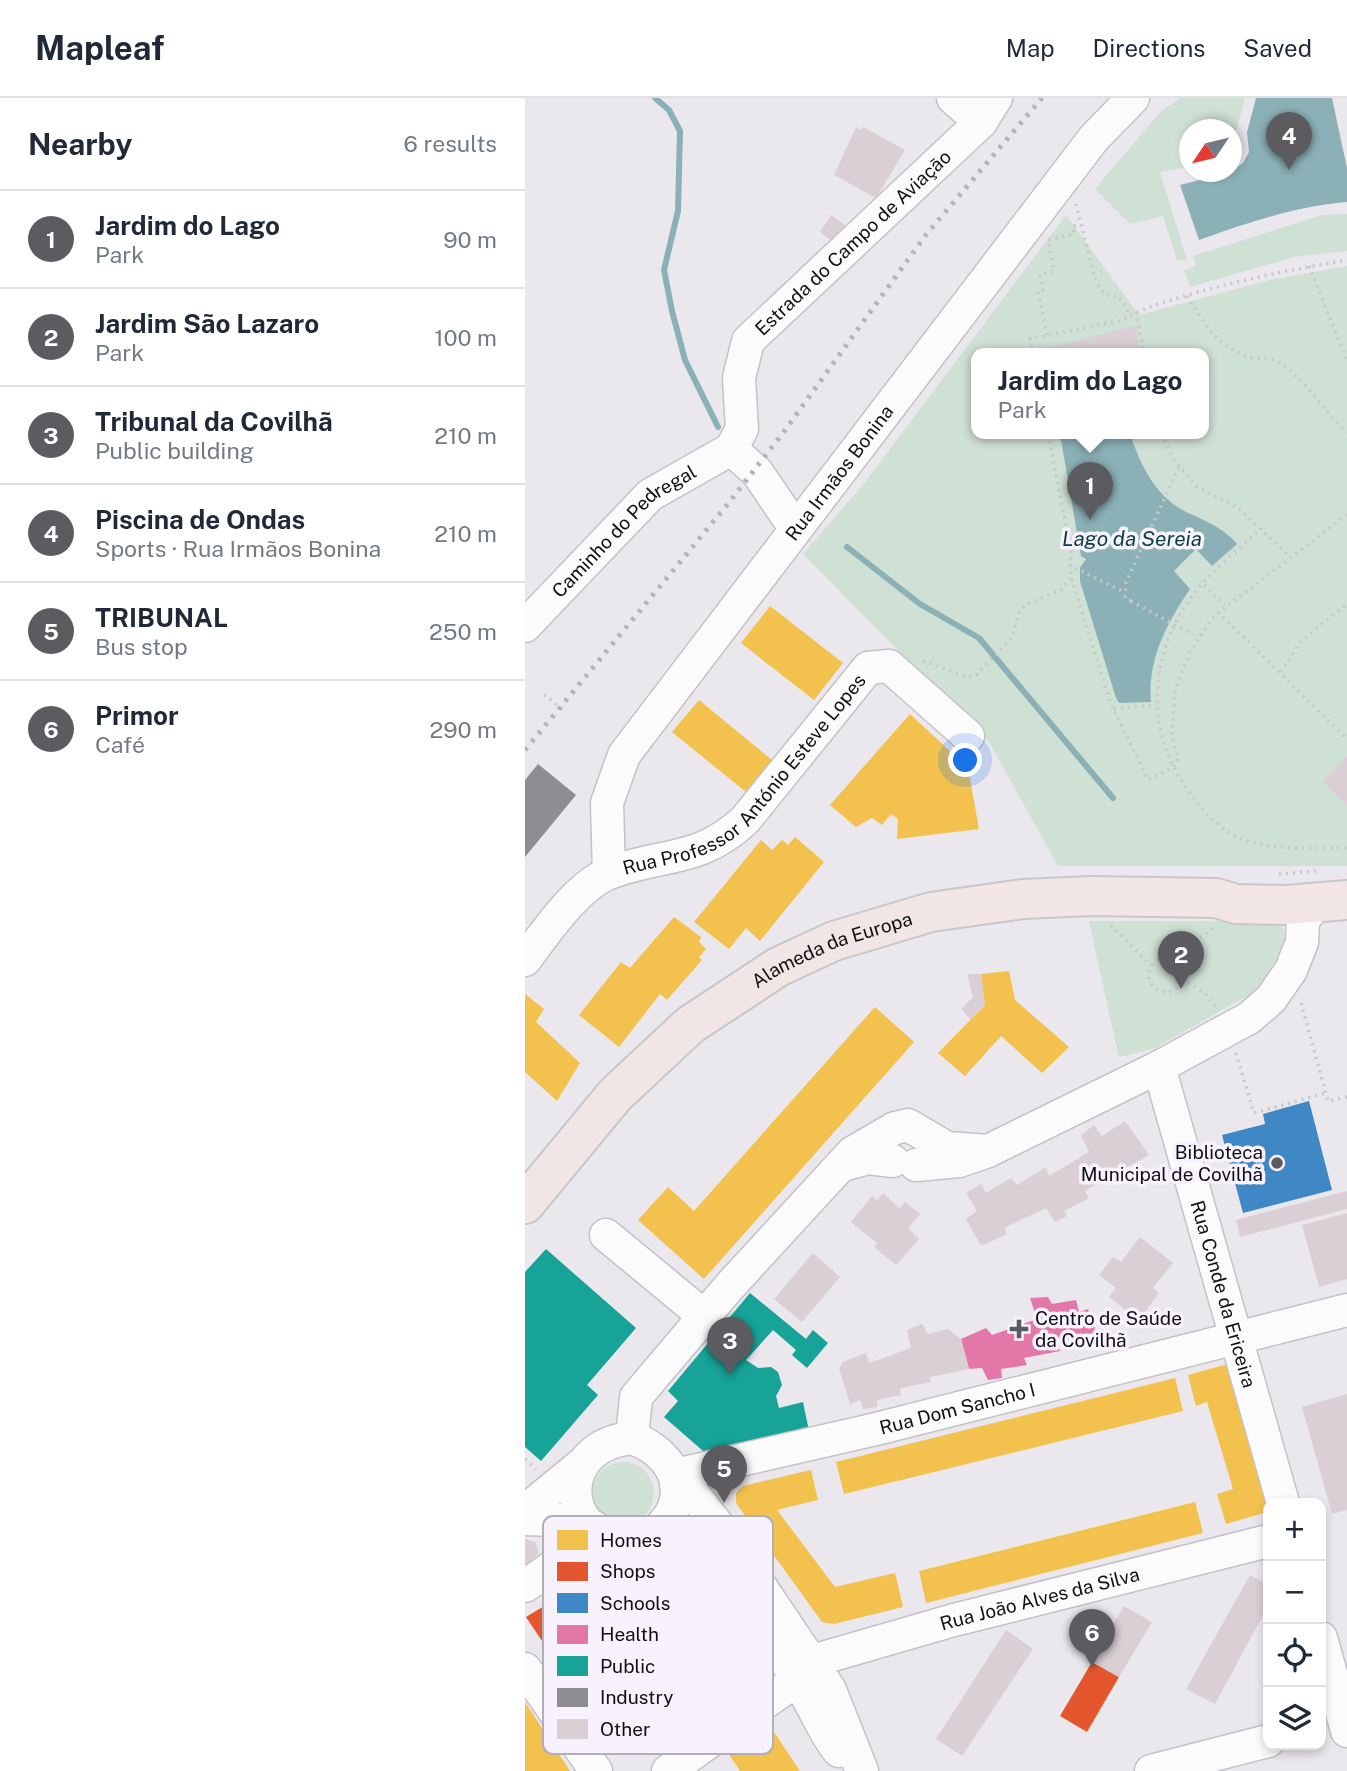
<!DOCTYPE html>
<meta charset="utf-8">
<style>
:root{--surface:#fff;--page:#f6f6f7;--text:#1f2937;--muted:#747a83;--line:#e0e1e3;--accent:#5c5b5f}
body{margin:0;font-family:"Public Sans",sans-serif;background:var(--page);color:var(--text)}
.controls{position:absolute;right:21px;bottom:21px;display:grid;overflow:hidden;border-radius:14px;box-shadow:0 4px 10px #0003}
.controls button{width:63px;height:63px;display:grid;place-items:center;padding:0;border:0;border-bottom:2px solid var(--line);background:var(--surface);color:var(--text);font:35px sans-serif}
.compass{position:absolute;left:654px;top:21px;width:63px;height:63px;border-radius:50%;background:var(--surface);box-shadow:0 4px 10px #0003;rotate:235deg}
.you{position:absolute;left:441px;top:663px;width:24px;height:24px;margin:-18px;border:5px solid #fff;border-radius:50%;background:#1a73e8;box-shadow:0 0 0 10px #1a73e833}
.badge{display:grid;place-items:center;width:46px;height:46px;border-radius:50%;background:var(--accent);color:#fff;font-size:23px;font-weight:700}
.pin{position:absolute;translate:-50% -58px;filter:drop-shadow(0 2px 4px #0008)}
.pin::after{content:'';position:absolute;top:37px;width:24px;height:21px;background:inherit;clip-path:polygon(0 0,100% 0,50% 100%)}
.popup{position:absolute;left:446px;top:250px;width:238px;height:91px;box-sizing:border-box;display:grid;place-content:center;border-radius:14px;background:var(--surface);filter:drop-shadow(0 2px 5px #0005);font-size:23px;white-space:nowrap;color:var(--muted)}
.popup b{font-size:26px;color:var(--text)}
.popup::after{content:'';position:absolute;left:50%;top:100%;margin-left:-14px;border:14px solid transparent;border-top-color:var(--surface)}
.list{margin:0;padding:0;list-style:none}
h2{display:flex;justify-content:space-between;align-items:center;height:91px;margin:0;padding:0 28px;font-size:30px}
h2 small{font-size:23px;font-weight:400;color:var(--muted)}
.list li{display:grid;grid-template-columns:46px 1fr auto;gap:21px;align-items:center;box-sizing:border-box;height:98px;padding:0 28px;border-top:2px solid var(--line)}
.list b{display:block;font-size:26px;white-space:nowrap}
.list p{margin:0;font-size:23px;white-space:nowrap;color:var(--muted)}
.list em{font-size:23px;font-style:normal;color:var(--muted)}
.icon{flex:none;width:38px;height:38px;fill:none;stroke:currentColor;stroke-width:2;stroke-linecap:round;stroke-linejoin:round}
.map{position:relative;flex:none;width:822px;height:1673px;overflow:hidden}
header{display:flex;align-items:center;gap:42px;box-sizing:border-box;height:98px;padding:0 35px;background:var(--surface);border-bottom:2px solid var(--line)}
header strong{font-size:33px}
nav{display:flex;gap:38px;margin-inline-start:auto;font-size:24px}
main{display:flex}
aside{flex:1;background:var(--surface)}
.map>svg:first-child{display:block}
.green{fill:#cfe0d4;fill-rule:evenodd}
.water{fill:#8bb1b6}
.homes{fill:#f2c14e}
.shops{fill:#e4572e}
.schools{fill:#3f88c5}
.health{fill:#e377a8}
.public{fill:#17a398}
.industry{fill:#8d8d92}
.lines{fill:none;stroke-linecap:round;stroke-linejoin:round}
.stream{stroke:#8bb1b6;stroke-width:6}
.building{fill:#d9cfd5}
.minor-casing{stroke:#c5c2c7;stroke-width:35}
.major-casing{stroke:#c8c6c9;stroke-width:42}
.path{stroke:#c8c7c9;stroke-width:3.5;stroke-dasharray:2 5;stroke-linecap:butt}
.minor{stroke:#fcfbfc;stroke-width:32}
.major{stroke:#f1e6e5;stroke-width:38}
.rail{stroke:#b5b5b6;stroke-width:5;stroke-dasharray:3.5 7;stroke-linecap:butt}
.path-bridge{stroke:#c8c7c9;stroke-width:3.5;stroke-dasharray:2 5;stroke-linecap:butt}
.poi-dot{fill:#5c5b5f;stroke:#f7f2fd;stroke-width:2.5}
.labels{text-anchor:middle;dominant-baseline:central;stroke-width:7;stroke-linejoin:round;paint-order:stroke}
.street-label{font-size:19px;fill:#100f12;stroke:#f7f2fd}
.poi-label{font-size:19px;fill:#100f12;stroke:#f7f2fd;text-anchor:end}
.water-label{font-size:21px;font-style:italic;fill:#083f43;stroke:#f7f2fd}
.key{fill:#f7f2fd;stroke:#b2aeb6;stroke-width:2}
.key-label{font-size:19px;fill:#100f12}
</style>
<header>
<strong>Mapleaf</strong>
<nav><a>Map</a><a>Directions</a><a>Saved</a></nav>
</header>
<main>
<aside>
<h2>Nearby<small>6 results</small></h2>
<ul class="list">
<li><span class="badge">1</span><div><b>Jardim do Lago</b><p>Park</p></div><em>90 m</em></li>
<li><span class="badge">2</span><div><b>Jardim São Lazaro</b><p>Park</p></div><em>100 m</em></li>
<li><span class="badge">3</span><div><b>Tribunal da Covilhã</b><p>Public building</p></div><em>210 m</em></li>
<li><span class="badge">4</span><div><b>Piscina de Ondas</b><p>Sports · Rua Irmãos Bonina</p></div><em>210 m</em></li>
<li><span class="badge">5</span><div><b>TRIBUNAL</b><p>Bus stop</p></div><em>250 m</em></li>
<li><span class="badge">6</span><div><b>Primor</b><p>Café</p></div><em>290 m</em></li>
</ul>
</aside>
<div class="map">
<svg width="822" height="1673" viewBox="0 0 822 1673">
<rect width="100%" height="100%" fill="#eae7ed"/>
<g class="green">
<polygon points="655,0 720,0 707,49 706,32 664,32 664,69 635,74 662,162 652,162 638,118 605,126 570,91 635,14"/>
<polygon points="822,116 822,153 769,159 665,189 659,172 671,168 668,158 797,117"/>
<path d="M541,117l73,100 131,-35 77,-14v600h-289l-69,-124 -186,-188 59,-68zM451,256h228v80h-228z"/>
<polygon points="564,823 754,823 760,834 759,846 744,877 729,894 628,951 594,959"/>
<circle cx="98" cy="1395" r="31"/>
</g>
<g class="water">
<path d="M731,0h76l15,70v34c-52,4 -99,21 -148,38l-19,-55 51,-13 12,-9 6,-11 -2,-20z"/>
<path d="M535,336h70c11,32 25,62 56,78 18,8 38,16 51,32l-25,22 -16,-17 -22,22 16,18c-23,34 -43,71 -39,113l-32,1 -3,-5 -36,-117v-13l6,-9 -5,-3z"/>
</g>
<g class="homes">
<polygon points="245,508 318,565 289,602 216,545"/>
<polygon points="174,602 247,662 221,694 147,634"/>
<polygon points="385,616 443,670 454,731 372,741 373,721 366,716 357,727 347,720 331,729 305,707"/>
<polygon points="270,739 299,764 235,843 221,830 204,851 169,824 236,742 247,752 257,742 263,747"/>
<polygon points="149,819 176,839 174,844 181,851 174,859 177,862 142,902 135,896 94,949 54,917 96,864 105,870"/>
<polygon points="484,873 490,902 544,949 517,975 476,938 440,978 413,955 460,907 456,876"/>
<polygon points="0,896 19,911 11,924 55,965 32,1003 0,974"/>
<polygon points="350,909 389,944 179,1181 113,1122 143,1089 169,1113"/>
<polygon points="699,1267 703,1268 743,1405 742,1414 701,1426 692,1396 708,1391 682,1304 671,1308 663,1277"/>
<polygon points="650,1280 658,1313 319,1396 311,1364"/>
<polygon points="286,1372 293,1402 252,1412 310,1489 370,1475 378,1509 309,1526 297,1524 211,1405 211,1395 218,1388"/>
<polygon points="670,1404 678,1435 401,1505 394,1473"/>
<polygon points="0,1604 45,1673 0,1673"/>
<polygon points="243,1625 275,1673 215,1673 201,1652"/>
</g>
<g class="shops">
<polygon points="134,1470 177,1480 196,1497 116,1554 80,1552 76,1578 64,1579 51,1594 1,1519 70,1477 90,1473 134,1479"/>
<polygon points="567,1564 594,1579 562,1634 535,1618"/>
</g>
<polygon class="schools" points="784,1003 807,1092 718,1115 697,1037 740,1026 738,1016"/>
<polygon class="health" points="523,1199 527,1206 551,1202 554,1214 563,1211 571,1234 532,1245 535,1253 499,1260 502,1267 476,1271 477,1280 463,1282 457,1270 444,1271 436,1241 461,1230 467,1237 512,1221 505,1200"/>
<g class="public">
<polygon points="21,1151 111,1230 62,1287 73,1297 16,1363 0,1349 0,1174"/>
<polygon points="225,1195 281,1241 288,1232 303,1245 282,1270 267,1257 271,1252 248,1232 221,1262 233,1270 246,1269 253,1274 257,1287 251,1298 254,1310 278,1304 284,1333 185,1359 139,1319 153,1303 143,1293"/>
</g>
<polygon class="industry" points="13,666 51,697 0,759 0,682"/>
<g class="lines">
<g class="stream">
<polyline points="130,0 144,12 155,33 153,113 139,172 147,213 160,262 193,329"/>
<polyline points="322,449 395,506 454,540 588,700"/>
</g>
</g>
<g class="building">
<polygon points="331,29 336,32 338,29 380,52 351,100 309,77"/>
<polygon points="306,117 320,127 307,143 295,134"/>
<polygon points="611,228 615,254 514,256 513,252"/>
<polygon points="822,658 822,708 798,684"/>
<polygon points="442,876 456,876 460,907 446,922 436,911 448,899"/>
<polygon points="600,1023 624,1057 560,1093 564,1100 539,1113 542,1118 530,1124 521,1110 479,1130 482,1136 456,1148 441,1121 452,1113 441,1095 456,1086 461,1095 486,1080 492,1087 521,1069 524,1078 564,1054 556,1037 569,1027 577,1038"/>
<polygon points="822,1093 822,1111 715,1139 711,1122"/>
<polygon points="358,1095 375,1111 380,1104 395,1116 383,1130 394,1141 371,1167 349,1149 352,1145 326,1124 347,1098 352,1103"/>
<polygon points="822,1115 822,1181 794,1189 777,1127"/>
<polygon points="615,1139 648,1165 628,1190 634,1195 614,1222 584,1199 591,1190 574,1177 588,1159 596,1164"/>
<polygon points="288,1155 315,1179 277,1224 249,1201"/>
<polygon points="397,1226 403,1236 423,1231 436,1241 444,1271 405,1279 406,1284 375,1290 376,1297 352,1302 352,1309 338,1311 335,1302 325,1306 314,1270 318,1264 341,1255 344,1265 386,1250 382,1232"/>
<polygon points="822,1296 822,1412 807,1416 777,1309"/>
<polygon points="0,1441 10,1444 14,1455 0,1470"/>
<polygon points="725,1477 743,1487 743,1508 690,1606 661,1591"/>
<polygon points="599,1508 627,1524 594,1579 567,1564"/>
<polygon points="481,1532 508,1551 437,1658 411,1641"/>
<polygon points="103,1554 116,1554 123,1565 119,1577 125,1588 120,1599 105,1601 99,1611 87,1613 79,1601 65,1601 58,1593 64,1579 76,1578 83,1567 99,1565"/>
</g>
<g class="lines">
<g class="minor-casing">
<g id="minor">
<polyline points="428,0 456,24"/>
<path id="s1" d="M206,351l11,-20 -3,-51 9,-37 233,-219 15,-24"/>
<polyline points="206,351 232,374 270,430"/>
<path id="s2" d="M0,528l125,-131 81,-46"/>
<path id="s3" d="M84,775l-2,-70 17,-48 470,-617 39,-40"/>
<path id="s4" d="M0,862c20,-27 54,-77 87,-88 53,-19 88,-10 133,-52l123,-152 21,-2 79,70"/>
<path id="s5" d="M634,969l124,436"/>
<polyline points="317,1067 343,1060 368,1063"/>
<polyline points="391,1067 434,1063 463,1053 634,969 724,920 746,901 766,872 777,844 778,822 792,805"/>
<polyline points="81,1137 179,1218"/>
<polyline points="107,1340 111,1299 204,1189 327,1055 370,1030 383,1027 422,1050 463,1053"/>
<path d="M107,1340c32,11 58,42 38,77 -4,7 -12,14 -18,21 -10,2 -22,5 -32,4 -60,-9 -63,-95 12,-102z"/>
<path id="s6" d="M150,1377l201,-46 471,-119"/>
<polyline points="151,1386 170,1398 205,1443 305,1592 337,1673"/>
<polyline points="0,1413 57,1366"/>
<polyline points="0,1421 61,1423"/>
<path d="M127,1438c82,33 111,86 154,159 11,18 19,40 33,56"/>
<polyline points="0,1488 33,1465 69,1429"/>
<polyline points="796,1540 822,1633"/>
<path id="s7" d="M287,1563l142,-41 314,-79"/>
<polyline points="0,1571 71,1673"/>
<polyline points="143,1673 272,1582"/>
<polyline points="626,1673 743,1643"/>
</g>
</g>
<g class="major-casing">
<g id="major">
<path id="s8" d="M0,1106l90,-109 75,-70 88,-58 56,-26 97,-29 92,-13 69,-3 124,2 20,6 50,1 61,-5"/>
</g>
</g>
<g class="path">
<polyline points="551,106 571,184 580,197 593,198 606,217"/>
<polyline points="784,168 822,262"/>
<path d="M662,198c16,25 30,51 59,60 10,4 23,1 32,6 28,17 45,49 69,70"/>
<polyline points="611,214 619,256"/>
<polyline points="522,237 513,193 518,192 515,177 529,173 523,142 549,136 548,128 555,127"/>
<path d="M508,256l-3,-15 93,-19c17,-11 36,-16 55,-22 56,-17 112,-28 169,-38"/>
<polyline points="523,336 546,453 546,478 585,604 623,682 648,670 654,660 647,639 650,592 665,554 689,518 822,417"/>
<polyline points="636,336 648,360 671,388 712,409 765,459"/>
<path d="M737,430c-23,21 -50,42 -69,67 -44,57 -49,135 -6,194 16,22 36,46 64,53 31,9 64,5 96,6"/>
<polyline points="544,467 599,494"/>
<polyline points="679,487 700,507"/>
<polyline points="606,503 600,500 601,484 654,369"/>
<polyline points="693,514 822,641"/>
<polyline points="398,563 443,579 451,577 487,540 494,515 500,507 537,491 545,480"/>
<polyline points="756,574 775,544 822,506"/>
<polyline points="19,597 39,612"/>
<polyline points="589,611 631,607"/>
<polyline points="754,776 792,773"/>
<polyline points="586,827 626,868"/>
<circle cx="641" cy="877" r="17"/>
<polyline points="648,862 688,830"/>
<polyline points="657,881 680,895 691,909"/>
<polyline points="776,905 803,1003 822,999"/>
<polyline points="711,955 729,1015 801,995"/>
<polyline points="0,1361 11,1371"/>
</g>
<use href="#minor" class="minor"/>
<use href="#major" class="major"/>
<polyline class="rail" points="0,652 202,407 258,335 400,138 517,0"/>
<polyline class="path-bridge" points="606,503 668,537"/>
</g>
<g class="poi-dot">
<circle cx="752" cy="1065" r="7"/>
<path d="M490.5 1220.5h7v7h7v7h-7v7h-7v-7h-7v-7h7z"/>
</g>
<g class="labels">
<g class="street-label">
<text stroke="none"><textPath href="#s1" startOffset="256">Estrada do Campo de Aviação</textPath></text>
<text stroke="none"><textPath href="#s3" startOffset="476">Rua Irmãos Bonina</textPath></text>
<text stroke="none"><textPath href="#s2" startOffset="138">Caminho do Pedregal</textPath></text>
<text stroke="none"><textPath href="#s4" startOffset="296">Rua Professor António Esteve Lopes</textPath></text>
<text stroke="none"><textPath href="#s8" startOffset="406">Alameda da Europa</textPath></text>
<text stroke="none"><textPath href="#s5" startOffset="236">Rua Conde da Ericeira</textPath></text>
<text stroke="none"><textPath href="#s6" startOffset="290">Rua Dom Sancho I</textPath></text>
<text stroke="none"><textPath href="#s7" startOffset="236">Rua João Alves da Silva</textPath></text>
</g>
<g class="poi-label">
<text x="738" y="1054">Biblioteca<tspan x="738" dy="22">Municipal de Covilhã</tspan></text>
<text x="510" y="1220" text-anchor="start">Centro de Saúde<tspan x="510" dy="22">da Covilhã</tspan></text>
</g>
<g class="water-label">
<text x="607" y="440">Lago da Sereia</text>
</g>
</g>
<rect x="18" y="1418" width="230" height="238" rx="10" class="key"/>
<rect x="32" y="1432" width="31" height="20" fill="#f2c14e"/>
<rect x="32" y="1464" width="31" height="19" fill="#e4572e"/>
<rect x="32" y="1495" width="31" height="20" fill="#3f88c5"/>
<rect x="32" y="1527" width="31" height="19" fill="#e377a8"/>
<rect x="32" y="1558" width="31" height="20" fill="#17a398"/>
<rect x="32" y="1590" width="31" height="19" fill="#8d8d92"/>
<rect x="32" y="1621" width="31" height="20" fill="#d9cfd5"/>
<g class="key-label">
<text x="75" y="1449">Homes</text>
<text x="75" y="1480">Shops</text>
<text x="75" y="1512">Schools</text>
<text x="75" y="1543">Health</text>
<text x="75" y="1575">Public</text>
<text x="75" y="1606">Industry</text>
<text x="75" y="1638">Other</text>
</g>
</svg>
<div class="controls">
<button>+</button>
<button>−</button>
<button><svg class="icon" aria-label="locate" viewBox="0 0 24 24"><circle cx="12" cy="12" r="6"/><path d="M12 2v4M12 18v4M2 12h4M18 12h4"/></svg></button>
<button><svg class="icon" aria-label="layers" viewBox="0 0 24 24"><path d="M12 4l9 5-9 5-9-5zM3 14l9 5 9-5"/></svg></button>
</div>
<svg class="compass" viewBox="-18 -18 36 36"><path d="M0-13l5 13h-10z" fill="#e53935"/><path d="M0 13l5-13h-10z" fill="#747a83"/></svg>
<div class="you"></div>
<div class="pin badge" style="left:565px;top:422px">1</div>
<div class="popup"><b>Jardim do Lago</b>Park</div>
<div class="pin badge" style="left:656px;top:891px">2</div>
<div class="pin badge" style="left:205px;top:1277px">3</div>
<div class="pin badge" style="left:764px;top:72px">4</div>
<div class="pin badge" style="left:199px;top:1405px">5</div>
<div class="pin badge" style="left:567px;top:1569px">6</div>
</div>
</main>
